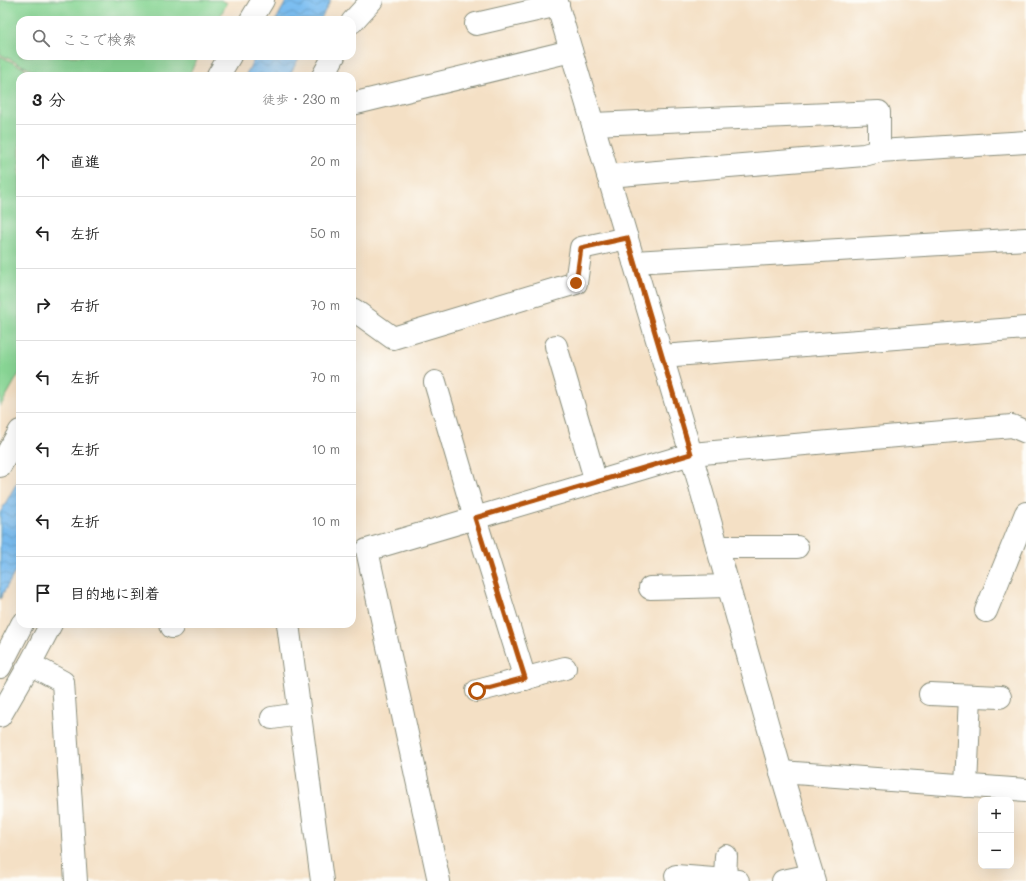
<!DOCTYPE html>
<html lang="ja">
<meta charset="utf-8">
<style>
:root{--surface:#fff;--page:#f2f2f2;--text:#222;--muted:#767676;--line:#e0e0e0}
body{margin:0;font-family:Mali,"Klee One",sans-serif;background:var(--page);color:var(--text)}
.controls{position:absolute;right:12px;bottom:12px;display:grid;overflow:hidden;border-radius:8px;box-shadow:0 4px 16px #0002}
.controls button{width:36px;height:36px;display:grid;place-items:center;padding:0;border:0;border-bottom:1px solid var(--line);background:var(--surface);color:var(--text);font:20px sans-serif}
.stop{position:absolute;width:12px;height:12px;margin:-9px;border:3px solid #b45309;border-radius:50%;background:#fff}
.stop.end{background:#b45309;border-color:#fff;box-shadow:0 1px 4px #0008}
.list{margin:0;padding:0;list-style:none}
h2{display:flex;justify-content:space-between;align-items:center;height:52px;margin:0;padding:0 16px;font-size:17px}
h2 small{font-size:13px;font-weight:400;color:var(--muted)}
.list li{display:grid;grid-template-columns:26px 1fr auto;gap:12px;align-items:center;box-sizing:border-box;height:72px;padding:0 16px;border-top:1px solid var(--line)}
.list b{display:block;font-size:15px;white-space:nowrap}
.list em{font-size:13px;font-style:normal;color:var(--muted)}
.icon{flex:none;width:22px;height:22px;fill:none;stroke:currentColor;stroke-width:2;stroke-linecap:round;stroke-linejoin:round}
.map{position:relative;flex:none;width:1026px;height:881px;overflow:hidden}
.search{position:absolute;background:var(--surface);box-shadow:0 4px 16px #0002;left:16px;top:16px;width:340px;height:44px;display:flex;align-items:center;gap:10px;box-sizing:border-box;padding:0 14px;border-radius:12px;color:var(--muted);font-size:15px}
.panel{position:absolute;background:var(--surface);box-shadow:0 4px 16px #0002;left:16px;top:72px;width:340px;height:556px;border-radius:12px}
.map>svg:first-child{display:block}
.green{fill:#89d695;stroke:#548a64}
.water{fill:url(#water-waves);stroke:#4d7e92}
.lines{fill:none;stroke-linecap:round;stroke-linejoin:round}
.minor-casing{stroke:#8a8e7c;stroke-width:24}
.minor{stroke:#fff;stroke-width:22}
.route{stroke:#b45309;stroke-width:5}
</style>
<div class="map">
<svg width="1026" height="881" viewBox="0 0 1026 881">
<defs>
<pattern id="water-waves" width="16" height="10" patternUnits="userSpaceOnUse"><rect width="16" height="10" fill="#7bbef1"/><path d="M0 5q4-4 8 0t8 0" fill="none" stroke="#649cc4"/></pattern>
</defs>
<rect width="100%" height="100%" fill="#fdfcf7"/>
<filter id="ink" filterUnits="userSpaceOnUse"><feTurbulence type="fractalNoise" baseFrequency=".025" numOctaves="2"/><feDisplacementMap in="SourceGraphic" scale="8" xChannelSelector="R" yChannelSelector="G"/><feConvolveMatrix kernelMatrix="1 2 1 2 8 2 1 2 1" color-interpolation-filters="sRGB"/></filter>
<filter id="wash" filterUnits="userSpaceOnUse"><feTurbulence type="fractalNoise" baseFrequency=".012" numOctaves="4" result="noise"/><feDisplacementMap in="SourceGraphic" scale="16" xChannelSelector="R" yChannelSelector="G"/><feGaussianBlur stdDeviation="0.9" result="paint"/><feColorMatrix in="noise" values="0 0 0 0 0 0 0 0 0 0 0 0 0 0 0 0 0 1.4 0 .05"/><feComposite in="paint" operator="in"/></filter>
<g filter="url(#wash)">
<rect width="100%" height="100%" fill="#f4e0c5"/>
<g class="green">
<polygon points="0,0 221,0 227,3 218,20 20,20 20,56 199,56 188,76 43,76 0,54"/>
<polygon points="0,56 39,76 20,76 20,372 0,407"/>
</g>
<g class="water">
<polygon points="287,0 331,0 320,20 276,20"/>
<polygon points="256,56 300,56 289,76 245,76"/>
<polygon points="20,477 20,563 0,599 0,513"/>
</g>
</g>
<g filter="url(#ink)">
<g class="lines">
<g class="minor-casing">
<g id="minor">
<polyline points="556,0 691,454 781,772 814,881"/>
<polyline points="251,20 263,0"/>
<polyline points="352,22 372,0"/>
<polyline points="476,24 558,5"/>
<polyline points="218,76 230,56"/>
<polyline points="323,76 334,56"/>
<polyline points="352,104 571,51"/>
<polyline points="593,124 879,112 879,151 1026,142"/>
<polyline points="608,176 864,155 879,151"/>
<polyline points="634,262 1026,239"/>
<polyline points="352,311 354,310 393,338 576,283 581,248 627,238"/>
<polyline points="556,346 596,482"/>
<polyline points="662,356 1026,328"/>
<polyline points="435,382 475,518 525,679"/>
<polyline points="0,466 20,431"/>
<polyline points="717,547 797,547"/>
<polyline points="650,588 728,586"/>
<polyline points="986,611 1026,513"/>
<polyline points="171,624 172,627"/>
<polyline points="288,624 322,881"/>
<polyline points="30,664 63,682 76,881"/>
<polyline points="0,667 22,624"/>
<polyline points="477,691 565,668"/>
<polyline points="930,694 1000,697"/>
<polyline points="0,716 30,664 51,624"/>
<polyline points="272,718 299,714"/>
<polyline points="781,772 1026,790"/>
<polyline points="966,786 970,696"/>
<polyline points="676,876 738,881"/>
<polyline points="725,880 726,856"/>
<polyline points="439,881 367,550 691,454 1012,426 1026,432"/>
<polyline points="783,881 812,875"/>
</g>
</g>
<use href="#minor" class="minor"/>
</g>
</g>
<g class="lines" filter="url(#ink)">
<polyline class="route" points="477,691 525,678 475,518 691,454 627,238 581,248 576,283"/>
</g>
</svg>
<div class="controls">
<button>+</button>
<button>−</button>
</div>
<div class="stop" style="left:477px;top:691px"></div>
<div class="stop end" style="left:576px;top:283px"></div>
<div class="search"><svg class="icon" aria-label="search" viewBox="0 0 24 24"><circle cx="10" cy="10" r="6"/><path d="M15 15l6 6"/></svg>ここで検索</div>
<section class="panel">
<h2>3 分<small>徒歩 · 230 m</small></h2>
<ul class="list">
<li><svg class="icon" aria-label="ahead" viewBox="0 0 24 24"><path d="M12 20V5M6 11l6-6 6 6"/></svg><div><b>直進</b></div><em>20 m</em></li>
<li><svg class="icon" aria-label="left" viewBox="0 0 24 24"><path d="M17 20v-9H6M10 6l-5 5 5 5"/></svg><div><b>左折</b></div><em>50 m</em></li>
<li><svg class="icon" aria-label="right" viewBox="0 0 24 24"><path d="M7 20v-9h11M14 6l5 5-5 5"/></svg><div><b>右折</b></div><em>70 m</em></li>
<li><svg class="icon" aria-label="left" viewBox="0 0 24 24"><path d="M17 20v-9H6M10 6l-5 5 5 5"/></svg><div><b>左折</b></div><em>70 m</em></li>
<li><svg class="icon" aria-label="left" viewBox="0 0 24 24"><path d="M17 20v-9H6M10 6l-5 5 5 5"/></svg><div><b>左折</b></div><em>10 m</em></li>
<li><svg class="icon" aria-label="left" viewBox="0 0 24 24"><path d="M17 20v-9H6M10 6l-5 5 5 5"/></svg><div><b>左折</b></div><em>10 m</em></li>
<li><svg class="icon" aria-label="arrive" viewBox="0 0 24 24"><path d="M6 21V4h12l-3 4 3 4H6"/></svg><div><b>目的地に到着</b></div></li>
</ul>
</section>
</div>
